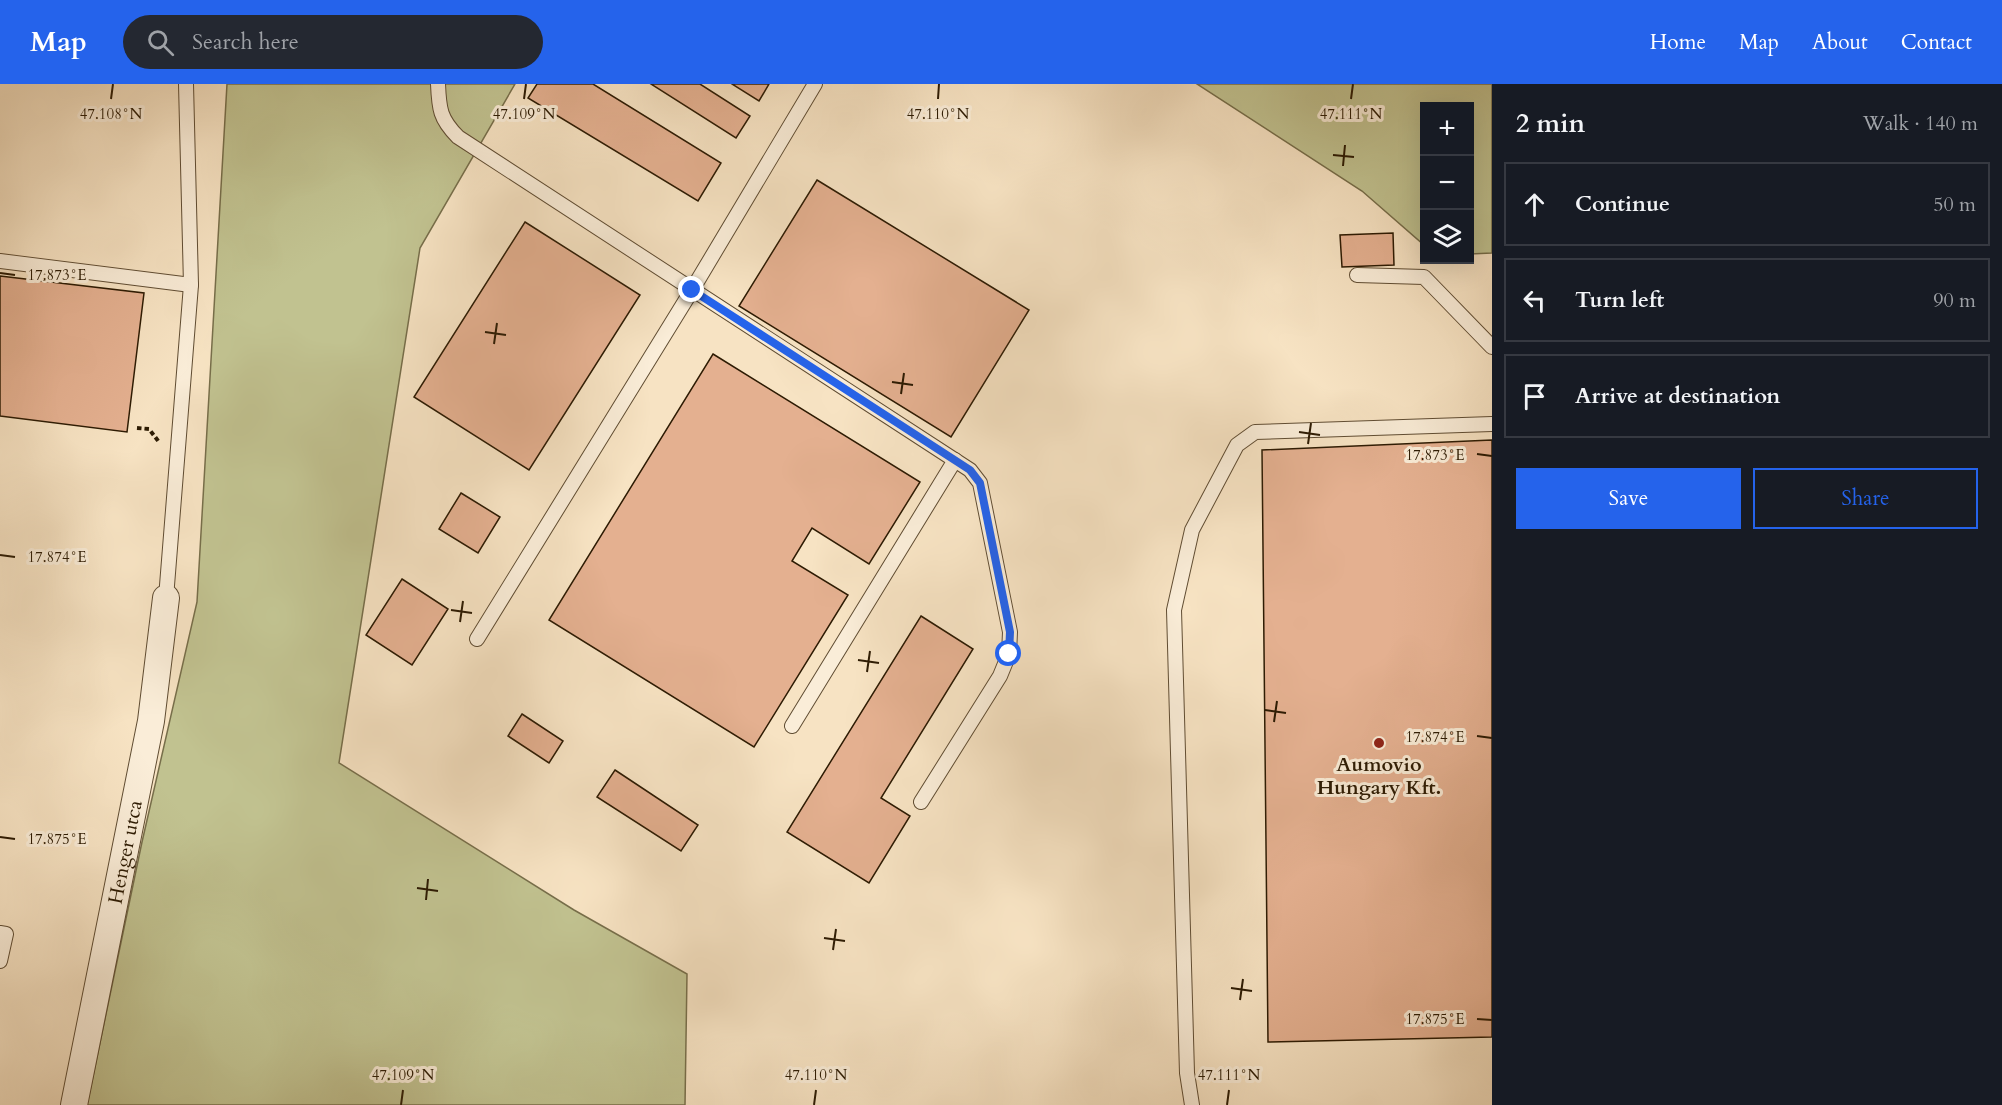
<!DOCTYPE html>
<meta charset="utf-8">
<style>
:root{--surface:#171b24;--page:#242831;--text:#f1f3f6;--muted:#9ea1a6;--line:#363941;--accent:#2563eb}
body{margin:0;font-family:Cardo,serif;background:var(--page);color:var(--text)}
.controls{position:absolute;right:18px;top:18px;display:grid;overflow:hidden;border-radius:0px;box-shadow:0 6px 24px #0002}
.controls button{width:54px;height:54px;display:grid;place-items:center;padding:0;border:0;border-bottom:2px solid var(--line);background:var(--surface);color:var(--text);font:30px sans-serif}
.stop{position:absolute;width:18px;height:18px;margin:-14px;border:4px solid #2563eb;border-radius:50%;background:#fff}
.stop.end{background:#2563eb;border-color:#fff;box-shadow:0 2px 6px #0008}
.list{margin:0;padding:0;list-style:none}
h2{display:flex;justify-content:space-between;align-items:center;height:78px;margin:0;padding:0 24px;font-size:26px}
h2 small{font-size:20px;font-weight:400;color:var(--muted)}
.list li{display:grid;grid-template-columns:39px 1fr auto;gap:18px;align-items:center;box-sizing:border-box;height:84px;margin:0 12px 12px;padding:0 12px;border:2px solid var(--line);border-radius:0px}
.list b{display:block;font-size:22px;white-space:nowrap}
.list em{font-size:20px;font-style:normal;color:var(--muted)}
.actions{display:flex;gap:12px;padding:18px 24px}
.actions a{flex:1;padding:14px 0;border:2px solid var(--accent);border-radius:0px;text-align:center;font-size:21px;color:var(--accent)}
.actions .main{background:var(--accent);color:#fff}
.icon{flex:none;width:33px;height:33px;fill:none;stroke:currentColor;stroke-width:2;stroke-linecap:round;stroke-linejoin:round}
.map{position:relative;flex:none;width:1492px;height:1021px;overflow:hidden}
header{display:flex;align-items:center;gap:36px;box-sizing:border-box;height:84px;padding:0 30px;background:var(--accent);color:#fff}
header strong{font-size:28px}
nav{display:flex;gap:33px;margin-inline-start:auto;font-size:21px}
.search{width:420px;height:54px;background:var(--page);display:flex;align-items:center;gap:15px;box-sizing:border-box;padding:0 21px;border-radius:33px;color:var(--muted);font-size:22px}
main{display:flex}
aside{flex:1;background:var(--surface)}
.map>svg:first-child{display:block}
.green{fill:#c1c290;stroke:#776e4a;stroke-width:1.5}
.building{fill:#e4b090;stroke:#2d1b03;stroke-width:1.5}
.lines{fill:none;stroke-linecap:round;stroke-linejoin:round}
.service-casing{stroke:#604d33;stroke-width:16}
.minor-casing{stroke:#604d33;stroke-width:28}
.path{stroke:#2d1b03;stroke-width:4;stroke-dasharray:4.5 3;stroke-linecap:butt}
.service{stroke:#faedd8;stroke-width:14}
.minor{stroke:#faedd8;stroke-width:26}
.route{stroke:#2563eb;stroke-width:8}
.ticks{fill:none;stroke:#2d1b03;stroke-width:2}
.poi-dot{fill:#8f2418;stroke:#faedd8;stroke-width:2}
.labels{text-anchor:middle;dominant-baseline:central;stroke-width:6;stroke-linejoin:round;paint-order:stroke}
.poi-label{font-size:20px;font-weight:bold;fill:#2d1b03;stroke:#faedd8}
.street-label{font-size:20px;fill:#2d1b03;stroke:#faedd8}
.ticks-label{font-size:15px;text-anchor:middle;fill:#2d1b03;stroke:#faedd8;stroke-width:6;stroke-linejoin:round;paint-order:stroke}
</style>
<header>
<strong>Map</strong>
<div class="search"><svg class="icon" aria-label="search" viewBox="0 0 24 24"><circle cx="10" cy="10" r="6"/><path d="M15 15l6 6"/></svg>Search here</div>
<nav><a>Home</a><a>Map</a><a>About</a><a>Contact</a></nav>
</header>
<main>
<div class="map">
<svg width="1492" height="1021" viewBox="0 0 1492 1021">
<rect width="100%" height="100%" fill="#f7e3c3"/>
<filter id="stains"><feTurbulence type="fractalNoise" baseFrequency=".00333" numOctaves="4"/><feColorMatrix values="0 0 0 0 .2 0 0 0 0 .09 0 0 0 0 .02 0 0 0 .5 -.17"/></filter>
<radialGradient id="worn" r=".72"><stop offset=".6" stop-color="#630" stop-opacity="0"/><stop offset="1" stop-color="#630" stop-opacity=".3"/></radialGradient>
<g class="green">
<polygon points="227,0 515,0 420,164 339,679 574,826 687,890 685,1021 87,1021 142,758 197,518"/>
<polygon points="1197,0 1492,0 1492,169 1470,170 1470,22 1424,22 1424,161 1362,107"/>
</g>
<g class="building">
<polygon points="537,0 593,0 721,79 698,117 528,14"/>
<polygon points="651,0 700,0 750,32 736,54"/>
<polygon points="732,0 769,0 759,17"/>
<polygon points="817,96 1029,226 951,353 739,222"/>
<polygon points="525,138 640,211 529,386 414,313"/>
<polygon points="1393,149 1394,181 1342,183 1340,151"/>
<polygon points="0,192 144,209 127,348 0,332"/>
<polygon points="713,270 920,398 869,480 812,444 792,477 848,511 754,663 549,536"/>
<polygon points="1492,356 1492,953 1268,958 1262,366"/>
<polygon points="461,409 500,433 478,469 439,445"/>
<polygon points="402,495 448,525 412,581 366,551"/>
<polygon points="921,532 973,565 881,714 910,732 869,799 787,748"/>
<polygon points="522,630 563,657 549,679 508,652"/>
<polygon points="615,686 698,741 681,767 597,713"/>
</g>
<g class="lines">
<g class="service-casing">
<g id="service">
<path d="M438,0c1,25 2,35 20,53l512,333 10,13 30,149 -1,22 -9,22 -79,126"/>
<polyline points="0,177 191,201"/>
<polyline points="1357,191 1424,193 1492,263"/>
<polyline points="166,514 191,201 186,0"/>
<polyline points="477,555 692,206 815,0"/>
<polyline points="792,642 955,376"/>
<polyline points="0,849 6,850 0,877"/>
<polyline points="1192,1021 1187,989 1174,526 1192,446 1237,361 1255,348 1492,340"/>
</g>
</g>
<g class="minor-casing">
<g id="minor">
<path id="s1" d="M74,1021l77,-384 15,-123"/>
</g>
</g>
<polyline class="path" points="137,344 149,345 159,358"/>
<use href="#service" class="service"/>
<use href="#minor" class="minor"/>
</g>
<g class="lines">
<polyline class="route" points="692,206 970,386 980,399 1010,548 1009,570"/>
</g>
<path class="ticks" d="M111,15l2,-15M524,15l2,-15M938,15l1,-15M1351,15l2,-15M1333,71l21,2M1343,82l2,-21M0,189l15,2M485,248l21,3M494,260l3,-21M892,298l21,3M901,310l3,-21M1299,348l21,3M1308,360l3,-21M1477,370l15,2M0,471l15,2M451,526l21,3M460,538l3,-21M858,576l21,3M867,588l3,-21M1265,626l21,3M1274,638l3,-21M1477,652l15,2M0,753l15,2M417,804l21,3M426,816l2,-21M824,854l21,3M833,866l3,-21M1231,904l21,3M1240,916l3,-21M1477,935l15,1M401,1021l2,-15M814,1021l2,-15M1227,1021l2,-15"/>
<circle class="poi-dot" cx="1379" cy="659" r="6"/>
<g class="labels">
<g class="poi-label">
<text x="1379" y="680">Aumovio<tspan x="1379" dy="23">Hungary Kft.</tspan></text>
</g>
<g class="street-label">
<text stroke="none"><textPath href="#s1" startOffset="258">Henger utca</textPath></text>
</g>
</g>
<g class="ticks-label">
<text x="111" y="35">47.108°N</text>
<text x="524" y="35">47.109°N</text>
<text x="938" y="35">47.110°N</text>
<text x="1351" y="35">47.111°N</text>
<text x="57" y="196">17.873°E</text>
<text x="1435" y="376">17.873°E</text>
<text x="57" y="478">17.874°E</text>
<text x="1435" y="658">17.874°E</text>
<text x="57" y="760">17.875°E</text>
<text x="1435" y="940">17.875°E</text>
<text x="403" y="996">47.109°N</text>
<text x="816" y="996">47.110°N</text>
<text x="1229" y="996">47.111°N</text>
</g>
<rect width="100%" height="100%" filter="url(#stains)"/>
<rect width="100%" height="100%" fill="url(#worn)"/>
</svg>
<div class="controls">
<button>+</button>
<button>−</button>
<button><svg class="icon" aria-label="layers" viewBox="0 0 24 24"><path d="M12 4l9 5-9 5-9-5zM3 14l9 5 9-5"/></svg></button>
</div>
<div class="stop" style="left:1009px;top:570px"></div>
<div class="stop end" style="left:692px;top:206px"></div>
</div>
<aside>
<h2>2 min<small>Walk · 140 m</small></h2>
<ul class="list">
<li><svg class="icon" aria-label="ahead" viewBox="0 0 24 24"><path d="M12 20V5M6 11l6-6 6 6"/></svg><div><b>Continue</b></div><em>50 m</em></li>
<li><svg class="icon" aria-label="left" viewBox="0 0 24 24"><path d="M17 20v-9H6M10 6l-5 5 5 5"/></svg><div><b>Turn left</b></div><em>90 m</em></li>
<li><svg class="icon" aria-label="arrive" viewBox="0 0 24 24"><path d="M6 21V4h12l-3 4 3 4H6"/></svg><div><b>Arrive at destination</b></div></li>
</ul>
<div class="actions"><a class="main">Save</a><a>Share</a></div>
</aside>
</main>
